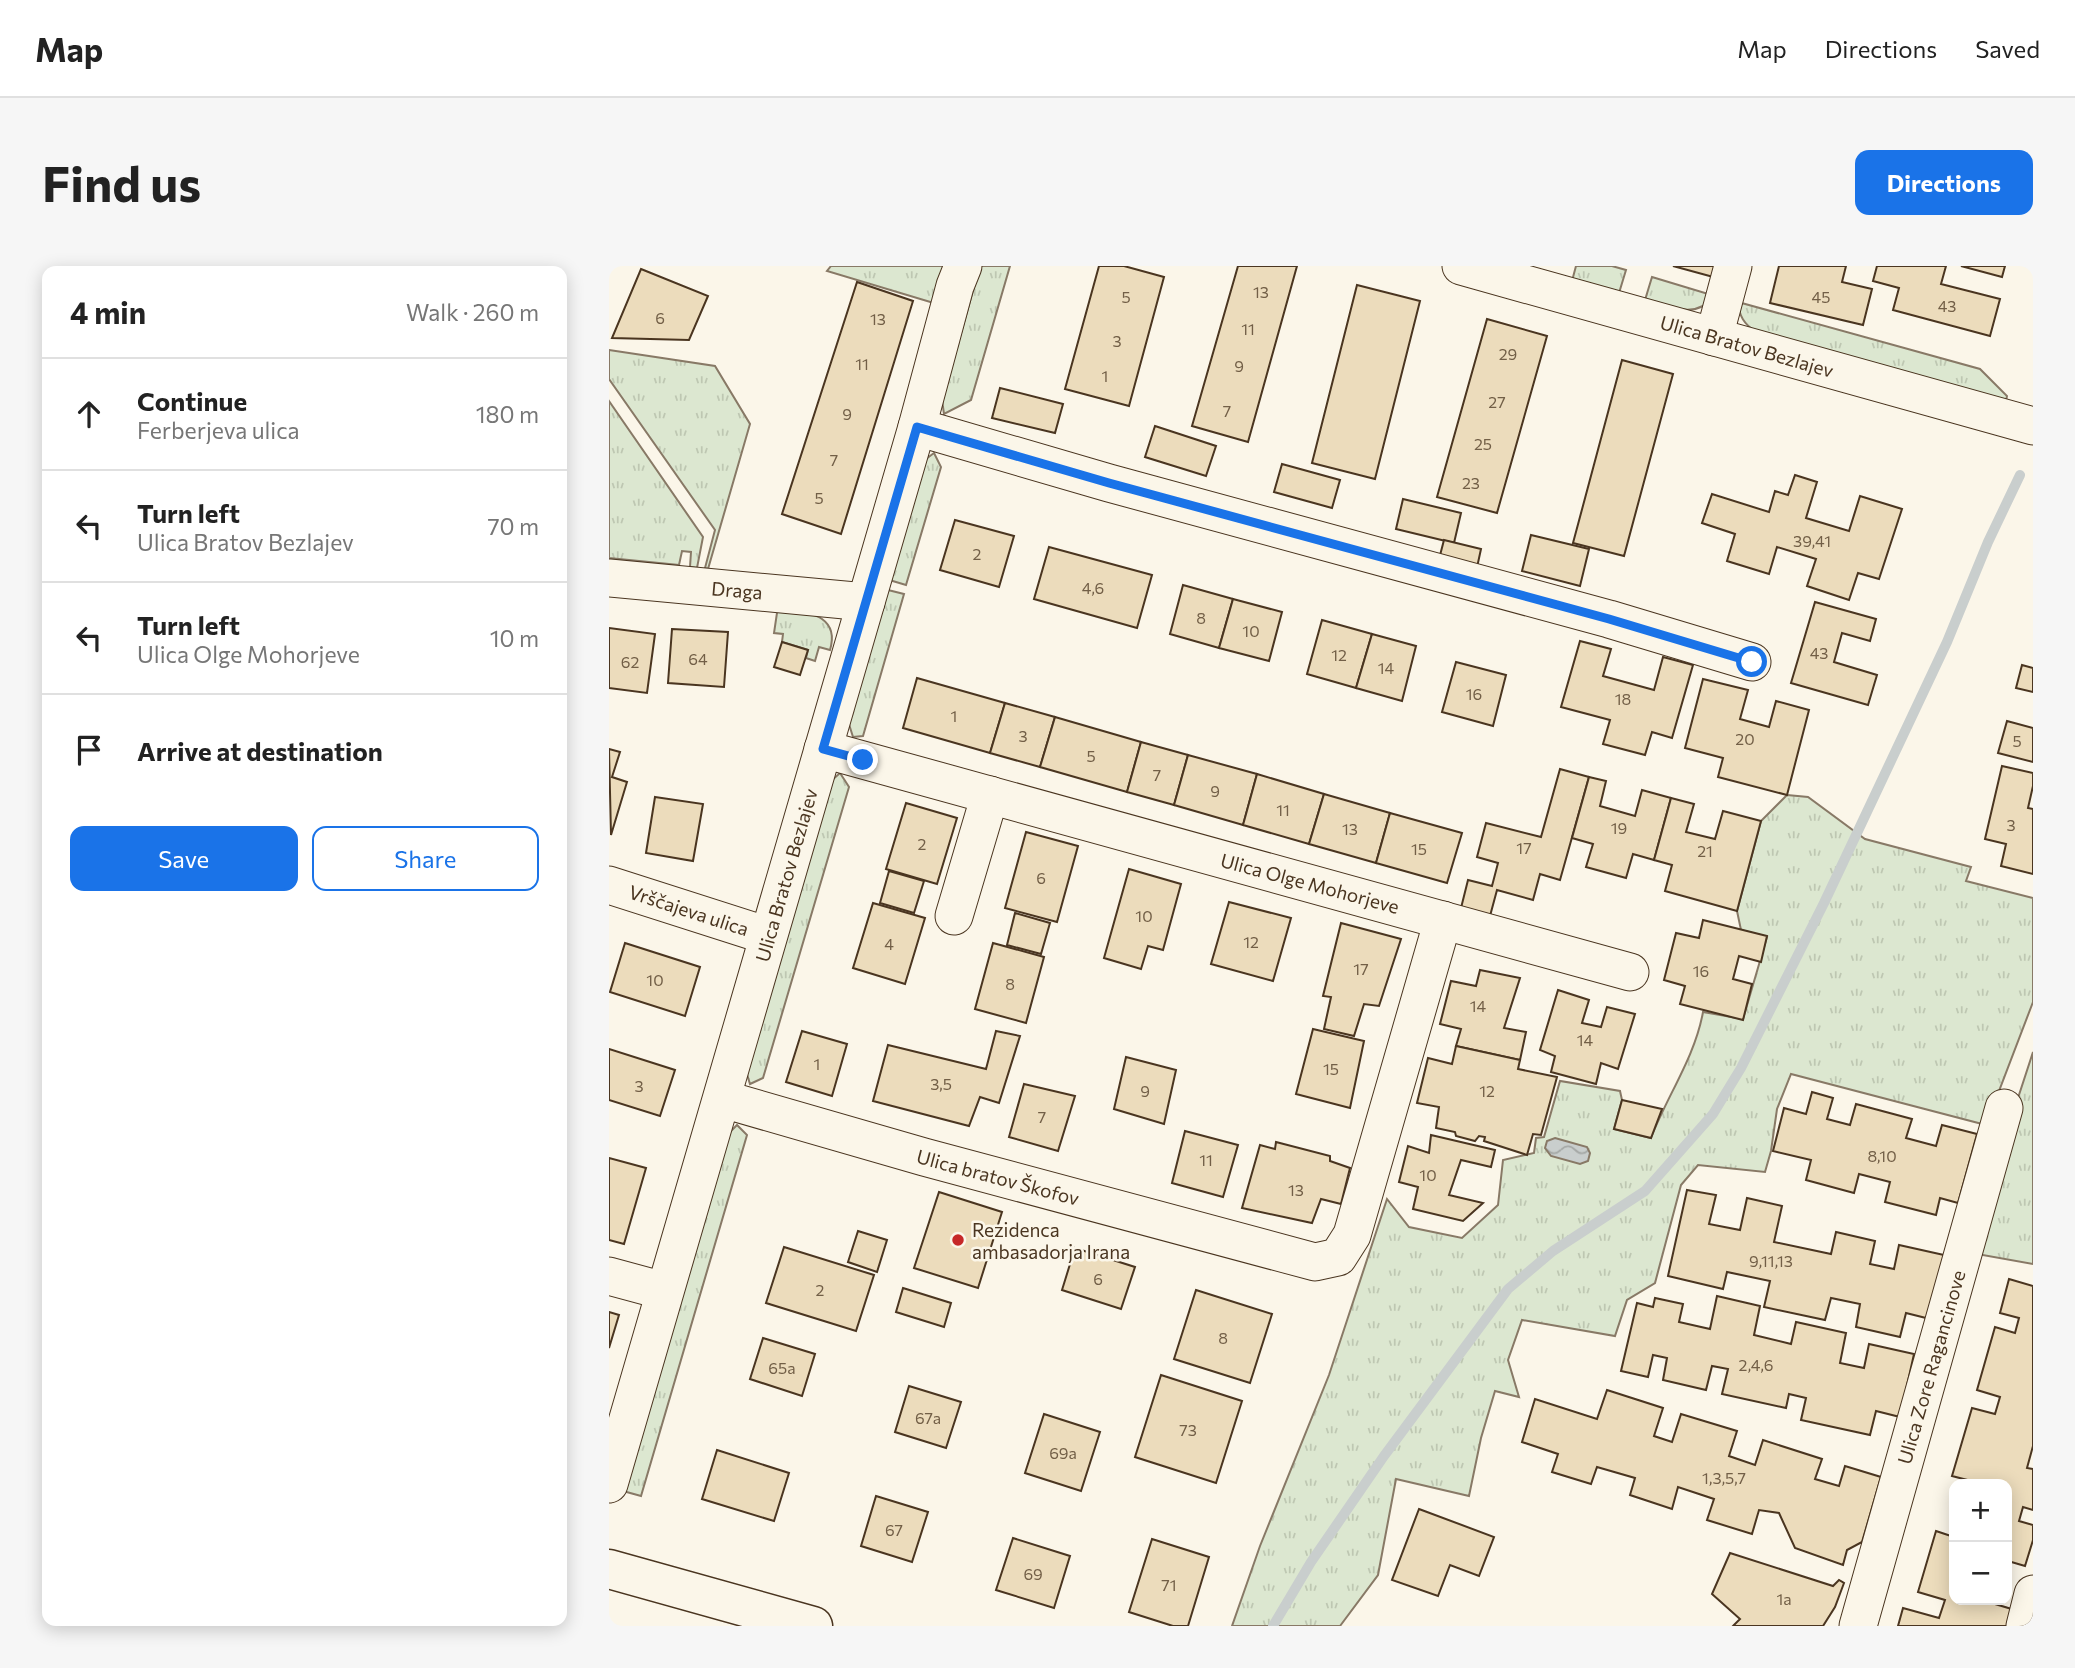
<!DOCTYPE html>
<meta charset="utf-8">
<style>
:root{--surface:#fff;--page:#f6f6f6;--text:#222;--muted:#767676;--line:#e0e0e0;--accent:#1a73e8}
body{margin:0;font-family:Commissioner,sans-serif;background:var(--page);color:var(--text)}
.controls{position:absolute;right:21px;bottom:21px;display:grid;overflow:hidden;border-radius:14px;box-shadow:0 4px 18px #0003}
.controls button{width:63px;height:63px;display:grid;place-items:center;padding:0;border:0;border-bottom:2px solid var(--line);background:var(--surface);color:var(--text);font:35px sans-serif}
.stop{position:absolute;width:21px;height:21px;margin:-16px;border:5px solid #1a73e8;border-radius:50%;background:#fff}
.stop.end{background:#1a73e8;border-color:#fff;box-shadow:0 2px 7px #0008}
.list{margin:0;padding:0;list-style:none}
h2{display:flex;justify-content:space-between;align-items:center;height:91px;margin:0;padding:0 28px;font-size:30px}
h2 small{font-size:23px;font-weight:400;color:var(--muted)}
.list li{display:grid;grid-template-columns:46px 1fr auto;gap:21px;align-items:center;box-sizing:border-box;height:112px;padding:0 28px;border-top:2px solid var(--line)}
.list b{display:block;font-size:26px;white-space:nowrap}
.list p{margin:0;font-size:23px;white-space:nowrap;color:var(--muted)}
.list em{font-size:23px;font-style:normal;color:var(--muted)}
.actions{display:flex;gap:14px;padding:21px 28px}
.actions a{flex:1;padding:16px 0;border:2px solid var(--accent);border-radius:14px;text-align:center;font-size:24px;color:var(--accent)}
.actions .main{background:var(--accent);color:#fff}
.icon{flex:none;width:38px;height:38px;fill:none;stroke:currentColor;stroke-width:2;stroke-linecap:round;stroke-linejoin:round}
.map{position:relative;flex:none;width:1424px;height:1360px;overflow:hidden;border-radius:14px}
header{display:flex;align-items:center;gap:42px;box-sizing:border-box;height:98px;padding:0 35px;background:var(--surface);border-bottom:2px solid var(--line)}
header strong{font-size:33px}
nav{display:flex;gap:38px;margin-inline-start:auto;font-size:24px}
.intro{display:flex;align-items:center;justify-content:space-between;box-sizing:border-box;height:168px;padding:0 42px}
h1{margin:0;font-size:49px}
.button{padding:18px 32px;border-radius:14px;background:var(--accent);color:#fff;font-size:24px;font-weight:700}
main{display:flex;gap:42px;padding:0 42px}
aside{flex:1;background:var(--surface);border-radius:14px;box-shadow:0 4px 18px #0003}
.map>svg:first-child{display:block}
.grass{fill:url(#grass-tufts);stroke:#887966;stroke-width:2}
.water{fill:url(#water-waves);stroke:#887966;stroke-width:2}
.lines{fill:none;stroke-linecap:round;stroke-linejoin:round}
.stream{stroke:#c9cecd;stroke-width:10}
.building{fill:#ecdcbc;stroke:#4a3520;stroke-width:2}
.minor-casing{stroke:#4a3520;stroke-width:39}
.major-casing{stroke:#4a3520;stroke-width:41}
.minor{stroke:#fbf6e9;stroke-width:37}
.major{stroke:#fbf6e9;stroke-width:38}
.route{stroke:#1a73e8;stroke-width:9}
.poi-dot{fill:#c62828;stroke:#fbf6e9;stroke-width:2.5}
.labels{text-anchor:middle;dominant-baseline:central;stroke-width:5;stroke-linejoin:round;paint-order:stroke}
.number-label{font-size:16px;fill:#725f47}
.street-label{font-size:19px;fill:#4a3520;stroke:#fbf6e9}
.poi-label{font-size:19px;fill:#4a3520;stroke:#fbf6e9;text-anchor:start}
</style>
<header>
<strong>Map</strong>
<nav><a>Map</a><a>Directions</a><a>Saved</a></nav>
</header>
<div class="intro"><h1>Find us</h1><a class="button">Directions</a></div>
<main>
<aside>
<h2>4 min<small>Walk · 260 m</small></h2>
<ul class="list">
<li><svg class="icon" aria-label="ahead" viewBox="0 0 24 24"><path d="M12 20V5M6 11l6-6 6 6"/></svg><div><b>Continue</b><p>Ferberjeva ulica</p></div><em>180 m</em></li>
<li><svg class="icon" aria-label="left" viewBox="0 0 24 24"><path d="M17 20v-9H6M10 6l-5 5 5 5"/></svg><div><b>Turn left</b><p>Ulica Bratov Bezlajev</p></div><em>70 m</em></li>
<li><svg class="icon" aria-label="left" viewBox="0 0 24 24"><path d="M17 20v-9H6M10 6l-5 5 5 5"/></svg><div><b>Turn left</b><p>Ulica Olge Mohorjeve</p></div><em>10 m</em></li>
<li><svg class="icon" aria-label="arrive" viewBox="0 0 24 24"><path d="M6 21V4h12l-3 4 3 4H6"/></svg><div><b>Arrive at destination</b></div></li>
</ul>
<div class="actions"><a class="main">Save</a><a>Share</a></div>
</aside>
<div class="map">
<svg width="1424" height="1360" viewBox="0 0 1424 1360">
<defs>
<pattern id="grass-tufts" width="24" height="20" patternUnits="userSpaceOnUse" patternTransform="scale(1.75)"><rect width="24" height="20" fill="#dce7d0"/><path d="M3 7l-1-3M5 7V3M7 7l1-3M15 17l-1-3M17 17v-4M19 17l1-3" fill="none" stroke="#bec7b2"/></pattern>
<pattern id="water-waves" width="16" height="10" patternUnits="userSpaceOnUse" patternTransform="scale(1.75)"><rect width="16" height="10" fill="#c9cecd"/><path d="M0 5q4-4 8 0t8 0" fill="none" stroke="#a5a8a6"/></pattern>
</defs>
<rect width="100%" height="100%" fill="#fbf6e9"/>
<g class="grass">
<polygon points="222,0 339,0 328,38 218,5"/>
<polygon points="371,0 401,0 362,134 335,148 333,134"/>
<polygon points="967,0 1003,0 1017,4 1010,27 963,15"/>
<path d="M1043,11l63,19c-20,24 -44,11 -70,4z"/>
<path d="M1129,36l242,67 27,27 -1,5 -250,-69c-12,-8 -17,-16 -18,-30z"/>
<polygon points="0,84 106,100 141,158 99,303 96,302 106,264 0,113"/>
<polygon points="0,135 94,271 88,302 81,301 82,286 73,285 70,299 0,292"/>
<polygon points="325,187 332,201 297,319 277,313 317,193"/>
<polygon points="275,323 295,328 254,470 244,471 239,455"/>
<path d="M169,340c25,6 63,7 52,44l-11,-3 -4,14 -9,-3 2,-8 -26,-8 1,-8 -9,-1z"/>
<polygon points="231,507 240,521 154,812 141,818 137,805 222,515"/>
<path d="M1178,529l21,2 57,42 106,28 -5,14 67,17v104l-47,123 -195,-51 -14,35 -6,42 -6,21 -67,-7 -17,20 -26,98 -28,17 -12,36 -93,-16 -14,40 11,37 -24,-6 -14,47 -12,58 -73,-17 -18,96 -38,51h-108l28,-80 69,-171 58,-176 22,28 53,11 36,-33 5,-45 31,-7 2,-15 8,-1 16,-56 60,10 2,9 -8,29 37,9c16,-42 44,-81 52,-126l40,7 24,-82 -26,-7 -4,-19 24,-90z"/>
<polygon points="1424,786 1424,998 1368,988 1409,832"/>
<polygon points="128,859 138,869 32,1230 14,1225 118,869"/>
</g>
<polygon class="water" points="946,872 978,881 981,887 979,895 971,898 942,890 936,882 938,875"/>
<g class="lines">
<polyline class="stream" points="664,1360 702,1296 775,1190 899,1023 944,985 1036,925 1104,848 1132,802 1215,637 1338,376 1379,276 1411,209"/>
</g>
<g class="building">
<polygon points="490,0 515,0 555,11 520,140 456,123"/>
<polygon points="629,0 688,0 639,176 583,160"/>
<polygon points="1064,0 1112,0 1108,12"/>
<polygon points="1170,0 1237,0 1233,16 1263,23 1254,59 1161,37"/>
<polygon points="1268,0 1337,0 1332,18 1391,33 1381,70 1284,44 1290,22 1264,15"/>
<polygon points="1352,0 1396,0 1393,11"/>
<polygon points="32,3 99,30 80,74 3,72"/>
<polygon points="248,16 304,35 232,268 173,248"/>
<polygon points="748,19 811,35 766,213 703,197"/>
<polygon points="878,53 938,70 888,247 828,231"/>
<polygon points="1013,94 1064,108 1015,290 964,277"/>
<polygon points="391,122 454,138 446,167 383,152"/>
<polygon points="546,160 607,180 597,210 536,191"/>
<polygon points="673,198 731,214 723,242 665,226"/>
<polygon points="1186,209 1208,216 1197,252 1240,265 1251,230 1293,243 1270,313 1249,307 1240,334 1198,320 1207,293 1168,281 1160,308 1118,295 1126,268 1093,257 1103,228 1160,246 1166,225 1179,229"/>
<polygon points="794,233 852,247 845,277 787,263"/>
<polygon points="346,254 405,270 390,321 331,304"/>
<polygon points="922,269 980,283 971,320 913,305"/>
<polygon points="835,274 872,283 867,306 829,297"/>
<polygon points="440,281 543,309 528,362 425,333"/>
<polygon points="574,319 624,333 610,382 561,368"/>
<polygon points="624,333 673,346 660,395 610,382"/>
<polygon points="1206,336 1267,353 1261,375 1233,367 1225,396 1268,409 1259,439 1182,417"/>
<polygon points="713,354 763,368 747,422 698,408"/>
<polygon points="0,362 46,368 38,427 0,422"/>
<polygon points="63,363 119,366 115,421 59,417"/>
<polygon points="763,368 807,380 793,435 747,422"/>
<polygon points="971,375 1002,383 994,410 1045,424 1054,391 1084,399 1063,472 1043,466 1036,489 994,478 1001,454 952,441"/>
<polygon points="173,376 199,384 191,409 165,401"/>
<polygon points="847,396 897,409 884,460 833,446"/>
<polygon points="1413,399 1424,402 1424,426 1407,422"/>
<polygon points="308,412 396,437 381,487 294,462"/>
<polygon points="1094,413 1139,424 1131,453 1160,461 1167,435 1200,444 1178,529 1109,511 1114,492 1076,482"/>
<polygon points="396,437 446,451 431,501 381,487"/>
<polygon points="446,451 532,476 518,526 431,501"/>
<polygon points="1398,455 1424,462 1424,496 1389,487"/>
<polygon points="532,476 579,489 565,539 518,526"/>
<polygon points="0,483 11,486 3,511 18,516 2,569"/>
<polygon points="579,489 648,508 634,559 565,539"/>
<polygon points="1393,500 1424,507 1424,520 1419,542 1424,543 1424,608 1392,600 1397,578 1376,573"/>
<polygon points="951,503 980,511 951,614 931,608 924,634 888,624 881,650 852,642 859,614 883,620 889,597 868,591 877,557 932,571"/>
<polygon points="648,508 715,528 700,578 634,559"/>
<polygon points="980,511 997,515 991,540 1026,550 1033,524 1062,532 1045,594 1024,588 1017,612 977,601 984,578 963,572"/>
<polygon points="715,528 781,547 767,597 700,578"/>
<polygon points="46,531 94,538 84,595 37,587"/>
<polygon points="1062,532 1085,538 1077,566 1106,573 1114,545 1152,555 1128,645 1056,625 1063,599 1045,594"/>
<polygon points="297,537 348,552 328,618 277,603"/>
<polygon points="781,547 853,567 838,617 767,597"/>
<polygon points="417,566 469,580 448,656 396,642"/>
<polygon points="520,603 572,618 554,684 539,680 532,703 495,692"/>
<polygon points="280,605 315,615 305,647 271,637"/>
<polygon points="620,636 682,652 664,715 602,698"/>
<polygon points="264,637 316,652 296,718 244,702"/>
<polygon points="406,647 441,657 432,688 398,679"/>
<polygon points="1094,654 1158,670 1152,696 1130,690 1124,713 1143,718 1134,754 1071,738 1076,720 1055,714 1067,667 1090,672"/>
<polygon points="732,657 792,673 770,740 755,738 745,770 715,763 722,731 714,730"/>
<polygon points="16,677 91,701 76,750 1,726"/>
<polygon points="384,677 435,691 417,757 366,743"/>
<polygon points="871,704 911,712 895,762 917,766 911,794 847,780 852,763 831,758 842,715 867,720"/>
<polygon points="949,724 980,734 973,757 992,761 998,741 1026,748 1009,803 992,797 987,818 942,806 946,790 931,784"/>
<polygon points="704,763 755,775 741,842 687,828"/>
<polygon points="193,765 238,778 223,830 177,816"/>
<polygon points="387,765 411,770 390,837 371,831 360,860 264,835 279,779 377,803"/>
<polygon points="847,780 911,794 909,803 948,811 932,869 924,868 918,889 875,875 876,871 870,870 866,875 847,870 846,866 827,862 830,841 808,837 819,792 843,798"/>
<polygon points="0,783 66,804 51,850 0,834"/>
<polygon points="517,791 567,804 555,858 505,843"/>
<polygon points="415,818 466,830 449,885 400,871"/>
<polygon points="1203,826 1224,832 1218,853 1241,859 1247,838 1303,853 1297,872 1327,880 1333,859 1368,868 1349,937 1331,932 1327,949 1276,936 1281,916 1250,908 1245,927 1197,914 1202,894 1164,885 1175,842 1197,848"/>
<polygon points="1013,834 1053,843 1042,872 1005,863"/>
<polygon points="576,865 629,879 614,931 563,917"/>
<polygon points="822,869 886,884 882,901 852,894 840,929 874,937 854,955 804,943 809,921 790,916 799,880 820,887"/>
<polygon points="667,876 721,890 721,895 741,902 732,938 712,933 703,957 633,942 651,879 666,883"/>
<polygon points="0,892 37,902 15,978 0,974"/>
<polygon points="1078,924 1107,929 1100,958 1131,964 1138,932 1173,940 1165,976 1222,988 1227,966 1266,975 1261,998 1285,1003 1290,979 1335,989 1321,1053 1297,1047 1291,1071 1247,1061 1251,1038 1222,1032 1216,1054 1155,1041 1161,1015 1118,1006 1114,1023 1059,1010"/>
<polygon points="330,926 393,946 369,1022 305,1002"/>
<polygon points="249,965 278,974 268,1006 239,996"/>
<polygon points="175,981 265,1009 247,1065 157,1037"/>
<polygon points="466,982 526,1001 512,1043 453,1024"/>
<polygon points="1400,1013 1424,1020 1424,1180 1418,1202 1424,1203 1424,1244 1414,1241 1410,1255 1424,1259 1424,1274 1416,1300 1399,1295 1398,1298 1398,1218 1365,1218 1366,1216 1343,1210 1363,1142 1386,1148 1391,1131 1368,1124 1386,1061 1406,1067 1410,1052 1391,1047"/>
<polygon points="294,1022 342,1037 335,1061 287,1046"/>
<polygon points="587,1024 663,1048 641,1117 565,1093"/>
<polygon points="1108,1030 1151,1040 1145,1069 1182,1078 1187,1056 1237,1067 1231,1097 1255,1102 1260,1078 1305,1088 1291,1151 1267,1145 1261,1169 1192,1154 1197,1132 1180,1128 1177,1142 1113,1128 1119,1103 1103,1100 1097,1124 1054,1114 1058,1092 1044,1089 1039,1111 1012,1105 1028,1037 1044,1041 1046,1032 1074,1038 1070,1056 1101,1063"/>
<polygon points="0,1046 10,1049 0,1082"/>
<polygon points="154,1072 206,1088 193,1130 141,1113"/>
<polygon points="552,1109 633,1135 607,1217 526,1191"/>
<polygon points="300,1120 352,1136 337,1182 286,1166"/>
<polygon points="998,1124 1054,1142 1045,1170 1063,1176 1072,1148 1128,1165 1120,1190 1146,1199 1154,1174 1213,1193 1206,1213 1230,1220 1236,1200 1272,1211 1253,1276 1238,1284 1234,1299 1186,1282 1170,1247 1150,1244 1143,1268 1098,1254 1105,1233 1069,1221 1063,1243 1021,1229 1026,1212 988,1201 982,1218 943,1206 949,1188 913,1176 926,1133 988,1153"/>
<polygon points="435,1148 491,1166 472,1225 416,1207"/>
<polygon points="108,1184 180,1207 165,1255 93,1233"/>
<polygon points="267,1230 319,1246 303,1296 252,1280"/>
<polygon points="810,1243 885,1271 870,1310 841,1299 829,1330 783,1314"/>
<polygon points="1327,1265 1345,1271 1345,1334 1387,1334 1386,1338 1406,1344 1401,1360 1289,1360 1294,1342 1330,1352 1336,1334 1309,1326"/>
<polygon points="404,1272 461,1290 445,1342 387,1324"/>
<polygon points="543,1273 600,1291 579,1360 564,1360 520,1346"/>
<polygon points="1121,1287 1224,1320 1230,1314 1235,1317 1226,1341 1214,1360 1124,1360 1131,1353 1103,1328"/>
</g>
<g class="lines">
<g class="minor-casing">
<g id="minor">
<polyline points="852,0 1424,160"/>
<polyline points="1105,71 1124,0"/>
<polyline points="308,161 500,217 1000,353 1143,396"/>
<polyline points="0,312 257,336"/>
<polyline points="214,483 1021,706"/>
<polyline points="0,619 159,670"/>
<polyline points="345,650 381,529"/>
<polyline points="114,833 315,891 706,996 729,991 743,969 834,654"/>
<polyline points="0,1010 55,1025"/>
<polyline points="0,1218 308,161 346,20 354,0"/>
<polyline points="1249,1360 1395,842"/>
<polyline points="1416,1360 1424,1328"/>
</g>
</g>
<g class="major-casing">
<polyline id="major" points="0,1303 204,1360"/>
</g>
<use href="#minor" class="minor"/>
<use href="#major" class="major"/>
</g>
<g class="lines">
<polyline class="route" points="254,494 214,483 308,161 500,217 1000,353 1143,396"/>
</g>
<circle class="poi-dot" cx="349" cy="974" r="7"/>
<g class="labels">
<g class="number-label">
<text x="652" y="25">13</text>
<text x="517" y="30">5</text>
<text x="1212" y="30">45</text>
<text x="1338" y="39">43</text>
<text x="51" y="51">6</text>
<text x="269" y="52">13</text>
<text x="639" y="62">11</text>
<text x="508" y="74">3</text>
<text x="899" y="87">29</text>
<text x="253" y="97">11</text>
<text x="630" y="99">9</text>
<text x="496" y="109">1</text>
<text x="888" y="135">27</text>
<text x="618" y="144">7</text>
<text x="238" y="147">9</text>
<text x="874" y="177">25</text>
<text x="225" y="193">7</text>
<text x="862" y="216">23</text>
<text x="210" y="231">5</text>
<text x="1203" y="274">39,41</text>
<text x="368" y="287">2</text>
<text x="484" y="321">4,6</text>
<text x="592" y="351">8</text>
<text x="642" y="364">10</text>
<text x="1210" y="386">43</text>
<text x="730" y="388">12</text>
<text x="89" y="392">64</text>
<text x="21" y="395">62</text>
<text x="777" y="401">14</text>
<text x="865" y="427">16</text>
<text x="1014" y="432">18</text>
<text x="345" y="449">1</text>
<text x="414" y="469">3</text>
<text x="1136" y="472">20</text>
<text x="1408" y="474">5</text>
<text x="482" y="489">5</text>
<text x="548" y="508">7</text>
<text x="606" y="524">9</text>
<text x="674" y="543">11</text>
<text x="1402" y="558">3</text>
<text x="1010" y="561">19</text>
<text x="741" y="562">13</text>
<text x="313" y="577">2</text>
<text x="915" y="581">17</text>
<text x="810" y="582">15</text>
<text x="1096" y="584">21</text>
<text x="432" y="611">6</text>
<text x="535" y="649">10</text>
<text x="642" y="675">12</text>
<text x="280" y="677">4</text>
<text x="752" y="702">17</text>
<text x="1092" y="704">16</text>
<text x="46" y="713">10</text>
<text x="401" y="717">8</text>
<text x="869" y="739">14</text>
<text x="976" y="773">14</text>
<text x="208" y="797">1</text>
<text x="722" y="802">15</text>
<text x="332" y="817">3,5</text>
<text x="30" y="819">3</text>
<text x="536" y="824">9</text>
<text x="878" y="824">12</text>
<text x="433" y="850">7</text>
<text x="1273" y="889">8,10</text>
<text x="597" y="893">11</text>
<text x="819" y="908">10</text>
<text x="687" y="923">13</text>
<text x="1162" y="994">9,11,13</text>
<text x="489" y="1012">6</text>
<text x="211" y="1023">2</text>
<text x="614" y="1071">8</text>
<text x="1147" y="1098">2,4,6</text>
<text x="173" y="1101">65a</text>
<text x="319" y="1151">67a</text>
<text x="579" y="1163">73</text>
<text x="454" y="1186">69a</text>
<text x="1115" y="1211">1,3,5,7</text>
<text x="285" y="1263">67</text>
<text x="424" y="1307">69</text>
<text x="560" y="1318">71</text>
<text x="1175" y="1332">1a</text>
</g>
<g class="street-label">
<text transform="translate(1138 80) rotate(16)">Ulica Bratov Bezlajev</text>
<text transform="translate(128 324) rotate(5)">Draga</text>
<text transform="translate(177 609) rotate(-74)">Ulica Bratov Bezlajev</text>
<text transform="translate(701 617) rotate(15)">Ulica Olge Mohorjeve</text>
<text transform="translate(80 644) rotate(18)">Vrščajeva ulica</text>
<text transform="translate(389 911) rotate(15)">Ulica bratov Škofov</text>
<text transform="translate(1322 1101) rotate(-74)">Ulica Zore Ragancinove</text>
</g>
<g class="poi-label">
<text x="363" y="963">Rezidenca<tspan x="363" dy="22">ambasadorja Irana</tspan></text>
</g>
</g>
</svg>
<div class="controls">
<button>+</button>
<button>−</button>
</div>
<div class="stop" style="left:1143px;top:396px"></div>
<div class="stop end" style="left:254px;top:494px"></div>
</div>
</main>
